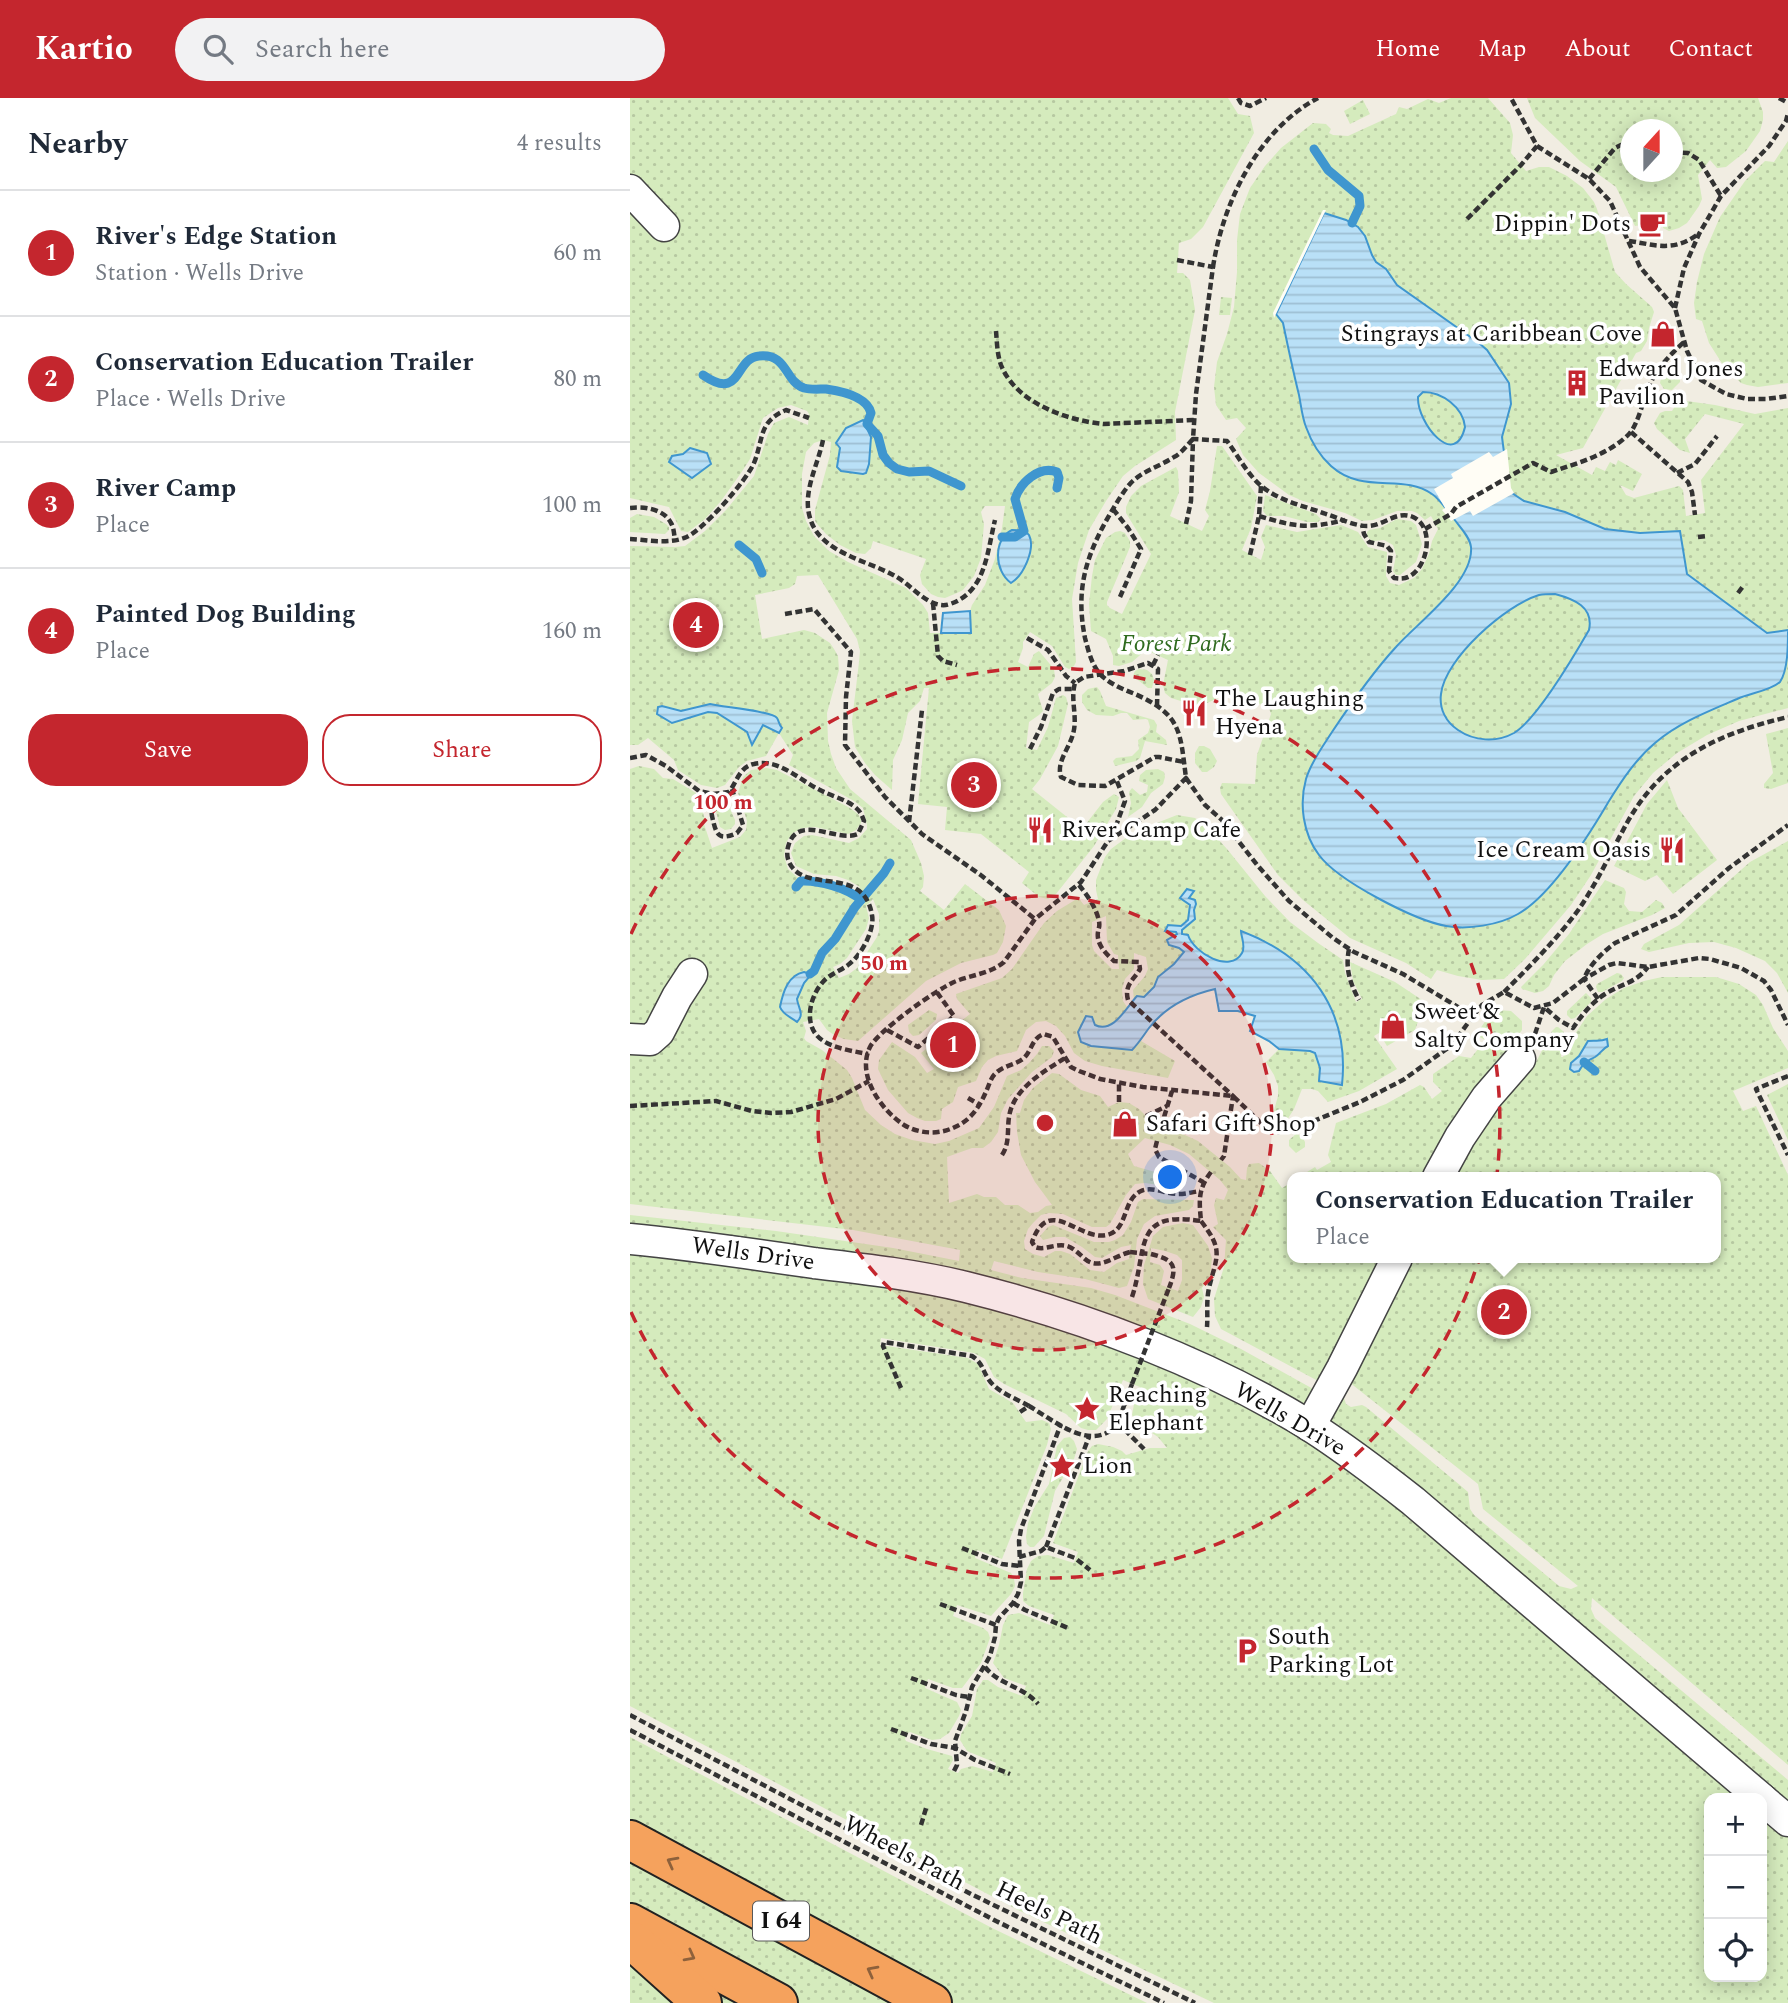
<!DOCTYPE html>
<meta charset="utf-8">
<style>
:root{--surface:#fff;--page:#f2f2f3;--text:#1f2937;--muted:#747a83;--line:#e0e1e3;--accent:#c4262e}
body{margin:0;font-family:Spectral,serif;background:var(--page);color:var(--text)}
.controls{position:absolute;right:21px;bottom:21px;display:grid;overflow:hidden;border-radius:14px;box-shadow:0 4px 18px #0003}
.controls button{width:63px;height:63px;display:grid;place-items:center;padding:0;border:0;border-bottom:2px solid var(--line);background:var(--surface);color:var(--text);font:35px sans-serif}
.compass{position:absolute;left:990px;top:21px;width:63px;height:63px;border-radius:50%;background:var(--surface);box-shadow:0 4px 18px #0003;rotate:21deg}
.you{position:absolute;left:541px;top:1080px;width:24px;height:24px;margin:-18px;border:5px solid #fff;border-radius:50%;background:#1a73e8;box-shadow:0 0 0 10px #1a73e833}
.badge{display:grid;place-items:center;width:46px;height:46px;border-radius:50%;background:var(--accent);color:#fff;font-size:23px;font-weight:700}
.pin{position:absolute;translate:-50% -50%;border:4px solid #fff;box-shadow:0 2px 7px #0006}
.popup{position:absolute;left:657px;top:1074px;width:434px;height:91px;box-sizing:border-box;display:grid;place-content:center;border-radius:14px;background:var(--surface);filter:drop-shadow(0 2px 5px #0005);font-size:23px;white-space:nowrap;color:var(--muted)}
.popup b{font-size:26px;color:var(--text)}
.popup::after{content:'';position:absolute;left:50%;top:100%;margin-left:-14px;border:14px solid transparent;border-top-color:var(--surface)}
.list{margin:0;padding:0;list-style:none}
h2{display:flex;justify-content:space-between;align-items:center;height:91px;margin:0;padding:0 28px;font-size:30px}
h2 small{font-size:23px;font-weight:400;color:var(--muted)}
.list li{display:grid;grid-template-columns:46px 1fr auto;gap:21px;align-items:center;box-sizing:border-box;height:126px;padding:0 28px;border-top:2px solid var(--line)}
.list b{display:block;font-size:26px;white-space:nowrap}
.list p{margin:0;font-size:23px;white-space:nowrap;color:var(--muted)}
.list em{font-size:23px;font-style:normal;color:var(--muted)}
.actions{display:flex;gap:14px;padding:21px 28px}
.actions a{flex:1;padding:16px 0;border:2px solid var(--accent);border-radius:28px;text-align:center;font-size:24px;color:var(--accent)}
.actions .main{background:var(--accent);color:#fff}
.icon{flex:none;width:38px;height:38px;fill:none;stroke:currentColor;stroke-width:2;stroke-linecap:round;stroke-linejoin:round}
.map{position:relative;flex:none;width:1158px;height:1905px;overflow:hidden}
header{display:flex;align-items:center;gap:42px;box-sizing:border-box;height:98px;padding:0 35px;background:var(--accent);color:#fff}
header strong{font-size:33px}
nav{display:flex;gap:38px;margin-inline-start:auto;font-size:24px}
.search{width:490px;height:63px;background:var(--page);display:flex;align-items:center;gap:18px;box-sizing:border-box;padding:0 24px;border-radius:38px;color:var(--muted);font-size:26px}
main{display:flex}
aside{flex:1;background:var(--surface)}
.map>svg:first-child{display:block}
.park{fill:url(#park-dots);fill-rule:evenodd}
.plaza{fill:#f1ede2;fill-rule:evenodd}
.water{fill:url(#water-rules);stroke:#3f96cf;stroke-width:2;fill-rule:evenodd}
.pier{fill:#fffdf5}
.lines{fill:none;stroke-linecap:round;stroke-linejoin:round}
.stream{stroke:#3f96cf;stroke-width:9}
.minor-casing{stroke:#444;stroke-width:33}
.highway-casing{stroke:#222;stroke-width:42}
.path{stroke:#333;stroke-width:4.5;stroke-dasharray:7 3.5;stroke-linecap:butt}
.minor{stroke:#fff;stroke-width:30}
.highway{stroke:#f5a25d;stroke-width:38}
.path-bridge{stroke:#333;stroke-width:4.5;stroke-dasharray:7 3.5;stroke-linecap:butt}
.oneway{stroke:#8e613b}
.ring{fill:none;stroke:#c4262e;stroke-width:3.5;stroke-dasharray:12 9}
.labels{text-anchor:middle;dominant-baseline:central;stroke-width:7;stroke-linejoin:round;paint-order:stroke}
.shield{fill:#fff;stroke:#585858;stroke-width:2}
.shield-label{font-size:23px;font-weight:bold;fill:#111}
.poi-label{font-size:24px;fill:#111;stroke:#fff;text-anchor:start}
.park-label{font-size:24px;font-style:italic;fill:#2f6b1f;stroke:#fff}
.street-label{font-size:24px;fill:#111;stroke:#fff}
.centre{fill:#c4262e;stroke:#fff;stroke-width:3.5}
.ring-label{font-size:21px;text-anchor:middle;font-weight:bold;fill:#c4262e;stroke:#fff;stroke-width:7;stroke-linejoin:round;paint-order:stroke}
</style>
<header>
<strong>Kartio</strong>
<div class="search"><svg class="icon" aria-label="search" viewBox="0 0 24 24"><circle cx="10" cy="10" r="6"/><path d="M15 15l6 6"/></svg>Search here</div>
<nav><a>Home</a><a>Map</a><a>About</a><a>Contact</a></nav>
</header>
<main>
<aside>
<h2>Nearby<small>4 results</small></h2>
<ul class="list">
<li><span class="badge">1</span><div><b>River's Edge Station</b><p>Station · Wells Drive</p></div><em>60 m</em></li>
<li><span class="badge">2</span><div><b>Conservation Education Trailer</b><p>Place · Wells Drive</p></div><em>80 m</em></li>
<li><span class="badge">3</span><div><b>River Camp</b><p>Place</p></div><em>100 m</em></li>
<li><span class="badge">4</span><div><b>Painted Dog Building</b><p>Place</p></div><em>160 m</em></li>
</ul>
<div class="actions"><a class="main">Save</a><a>Share</a></div>
</aside>
<div class="map">
<svg width="1158" height="1905" viewBox="0 0 1158 1905">
<defs>
<pattern id="park-dots" width="8" height="8" patternUnits="userSpaceOnUse" patternTransform="scale(1.75)"><rect width="8" height="8" fill="#d5ebbd"/><path d="M2 2h.1M6 6h.1" fill="none" stroke="#b6c8a1" stroke-width="1.8" stroke-linecap="round"/></pattern>
<pattern id="water-rules" width="6" height="5" patternUnits="userSpaceOnUse" patternTransform="scale(1.75)"><rect width="6" height="5" fill="#b9e0f7"/><path d="M0 2.5h6" fill="none" stroke="#9ebfd3"/></pattern>
</defs>
<rect width="100%" height="100%" fill="#fffdf5"/>
<path class="park" d="M0,0h1158v1905h-1158zM1000,32h42v42h-42zM662,1079h424v81h-424zM1079,1700h53v179h-53z"/>
<g class="plaza">
<path d="M598,0h223l-12,5 -11,-4 -21,10 -8,-2 -3,7 -48,22 -15,-1 -4,-2 2,-4 -5,-5 -13,-1 -32,25 -16,18 -15,22 -10,26 -3,26v32l-3,35 -7,27 -10,28 -3,25 2,18 10,15 11,-2 9,10 -10,11 7,16 16,18 30,22 14,6 42,12 17,8 11,-1 24,-9h15l5,2 8,7 6,-4 7,13 -6,12 -3,13 -7,15 -8,9 -15,7 -9,-2 -4,-7 1,-24 -19,-5 -10,-15 -17,-7 -44,7 -31,-7 -5,12 4,10 -4,13 -19,-10 9,-22 6,-32 -35,-50h-5l-7,45 -5,19 4,6 -7,15 -32,-15 9,-24 -1,-21 -2,-4 -35,19 -10,10 -5,11v6l25,41 -29,60 -12,-6 -3,-3v-3l23,-55v-6l-5,-8 -5,-2 -5,1 -9,6 -11,22 -3,16 -3,28 2,27 15,8 7,17v9l6,1 13,-4 14,-12 22,10 -5,25 2,8 6,5 23,7 11,-1 19,-9 13,-1 32,14 2,6 -14,41 -2,29 -33,-1 -2,5 1,6 57,81 25,25 47,38 56,25 25,16 6,-9 21,6 24,4 22,-1 21,-20 46,-54 20,-30 43,-79 19,-23 24,-20 30,-18 32,-14 49,-13v20l-22,6 7,39 -9,11v4l7,1 17,-6v58l-38,21 -71,63 -35,19 -3,5 8,3 40,-9 25,-1 22,6 29,13 12,12 11,20v58l-15,-23 -10,-23 -7,-10 -17,-11 -23,-7h-54l-18,4 -20,7 -18,11 -19,17 -16,24 -8,17h-2l3,-25 -6,-5h-2l-4,4 -19,37 -26,-18 15,-20v-9l-11,-10 -13,-1 -10,7 -10,15v4l7,4 -14,18 -12,-2 -26,18v8l9,9 -10,8 -8,-12 -4,-2 -34,19 -50,19 -8,32 3,7 -14,8 -2,-3 -16,10h-7v5l-10,6 -12,-17 -11,-8 -10,1 -2,4 -1,12 -5,-1 -11,-12 -32,-26 -22,-10 -28,-8 -2,-7 -7,-7 -10,-6 -10,-1 -11,5 -8,-11 -19,-6 -22,-16 -7,-1 -19,15 -9,12 -4,13h-4l1,19 4,23 14,27 17,23 -6,1 -8,6 -8,1 -12,-8h-13l-9,-8h-12l-7,-3 -28,9 -2,-46 25,-9h11l8,-6 7,-10 3,-19 7,-14 24,-27 20,-15 2,-6 -5,-5h-7l-5,8 -8,9 -8,7 -14,6 -13,31 -15,21 -30,13 -14,3 -23,-4 -17,-6 -14,-9 -16,-15 -13,-32 -5,-8 -25,-20 -16,-9 -2,-3 2,-7 -3,-9 16,-3 8,11 7,5 10,4 14,2 68,-60 35,-18 32,-8 4,-2 6,-11 3,-16 -7,-16 -34,-26 -21,26 -24,-19 3,-4 1,-11 -3,-13 -10,-23 -61,-51 -14,-21 -5,-14 -3,-13 -1,-28 12,-43 -1,-14 -4,-7 -4,-6 -15,-10 -11,-3 -42,9 -7,-44 34,-7 6,-4 2,-8 21,-1 39,64 3,12 -1,11 -7,59 3,26 10,16 10,12 17,15 1,-30 9,-20 6,-27 12,-12 4,-13h5l-11,116 29,3 -2,23 36,4 48,38 -7,11 17,14 9,2 8,-5 38,-48 22,-37 3,-12 -5,-3 -11,8 -21,27 -50,-40 8,-10 18,-33 10,-42 -2,-7 -3,-2 -7,3 -8,29 -11,23 -11,-2 3,-26 10,-7 4,-4 -5,-17 14,-11 3,-6 -1,-8 -15,-18 -5,3 -6,13 -10,-5 5,-14v-6l7,-10 22,14 13,21 4,2 5,-3 2,-4 -4,-63 6,-36 11,-33 17,-29 17,-25 12,-10 41,-26 -1,-28 20,-102 -5,-30 -7,-7h-6l2,-30 12,-4 12,-12 51,-94 -4,-17 -12,-2zM733,2l7,14 -20,10 -6,-13zM591,199l11,1 -2,17h-11zM635,397l51,19 5,5 -3,3h-11l-23,-6h-17l-4,-5zM767,421l14,2 5,4 6,19 -6,18 -16,13h-4l-3,-4 3,-16 -3,-10 -9,-5 -12,1 -5,-5v-4l2,-2 11,-2zM509,571l8,1 5,4 2,6 -2,8h-4l-15,-12 2,-5zM467,589l3,4 6,15 48,14 3,5 -1,7 10,8 1,5 -22,-4 -5,17 -4,3 -21,5 -2,-5 3,-3 16,-2 7,-7 -1,-9 10,-7 2,-6 -2,-7 -2,-1 -13,1 -6,-7h-6l-8,3 -17,-1 -9,-5 -5,-8v-7l6,-6zM569,648h5l6,3 7,12 -3,6 -7,5h-5l-7,-9v-10zM528,671l6,3 1,5 -2,7 -12,9 -9,14 -14,10 3,-14 -2,-11 3,-4 8,7 7,-3 1,-7 -9,-4 1,-6 6,-5zM1037,682l11,28 39,52 -44,34 -16,-19 -12,6 -31,-15 33,-62zM547,717l18,3 14,11 18,20 38,47 25,26 28,21 25,17 2,13 11,29 6,-3 -9,-18 -3,-19 45,20 33,22 -7,9 -6,17 -28,16 -8,-13 -5,3 23,33 -38,22 -31,11 -10,-11 -6,-2h-10l-8,20 -7,11 -14,-6 5,-18v-10l-4,-11 -8,-13 13,-13 -10,-8 -19,-10 5,-15 -23,-5 -16,-22 -26,7 -20,11 -20,20 -9,14 34,20 -7,17 -66,-12 -17,-5 -11,-8 -9,-17 -9,-10 -10,-5 -10,1 -10,8 -9,21 -21,5 -8,4 -6,7 -6,14 -18,6 -5,15 -11,7 -1,10 -5,2h-11l-8,-3 -9,-5 -20,-23 -10,-21 1,-9 13,-18 23,15 12,16 7,-4 -13,-16 49,-39 -13,-15 -1,-5 46,-16 10,-9 32,-46 13,-12 18,-11h5l4,5 14,-6 -2,-9v-10l9,-23 6,-8 23,-17zM975,782l19,8 2,4 -2,12 5,7 13,1 14,-12 6,3 3,5 -13,7 -49,19 -16,10 -22,17 -11,14 -5,11 -6,5 -8,2 -13,-4 -1,-2 22,-22 26,-31zM987,875l4,1 3,4 -2,3 -20,11h-4l-2,-5 1,-3zM956,895l5,5v4l-16,16 -4,1 -4,-4v-4zM299,912l8,4 -1,6 -17,15 -6,1 -4,-4 -1,-7zM666,1036l6,2 3,6v5l-9,6 -7,-7v-6z"/>
<path d="M858,0h39l8,20 45,43 36,26 19,39 6,-1 3,-13 21,5 -2,11 6,3 10,-3 8,-5 12,-17 3,-7 -4,-24 12,-15 7,8 9,-1 20,-16 14,-20 3,-11v-8l-5,-14h30v43l-14,21 -9,-1 -20,20 -25,36 -16,37 -7,28 -3,21 2,16 6,2 7,22 14,22 18,18 6,2 11,2 30,-4v25l-33,6 -40,-9 -36,-5 -7,11h-7l-5,2 -6,10 3,6 23,21 10,3 -5,-14 20,-25 39,10 -43,56 4,33 -19,3 -3,-26 -4,-4 -45,12 -8,-3 -6,-10 13,6 9,-17 -24,-14 -2,5 -6,-3 -5,9 -9,-4 -4,8 -36,-20 27,-7 53,-95 5,-2 6,-10 2,-13 5,-16 -2,-5 -26,-23 -11,-12 -18,-63 -3,-7 -11,-14 -16,-12 -18,-9h-10l-13,4 -15,-18 2,-18 -3,-12zM1032,224l10,5 2,5 -5,9 -5,3 -10,-5 -2,-6 5,-9zM1044,276l6,2v6l-8,8 -8,-1 -4,-6 1,-5z"/>
<polygon points="161,307 177,313 179,316 178,327 159,319 144,325 138,336 124,378 96,412 75,433 55,448 45,449 0,448 0,434 35,436 39,432 39,429 36,426 24,419 7,416 0,420 0,400 39,409 51,433 58,434 75,421 91,403 111,375 120,361 133,320 148,310"/>
<polygon points="193,342 201,344 200,357 185,412 185,423 188,427 196,436 210,447 226,455 235,456 241,450 243,443 296,461 290,477 292,486 301,496 308,499 315,500 327,495 333,492 344,478 351,460 354,426 351,414 355,408 375,408 372,430 365,461 355,487 342,507 340,513 313,516 311,535 300,535 298,515 293,507 276,490 218,464 199,453 184,438 176,423 172,410 172,376 176,354 184,345"/>
<path d="M149,635l14,22 -4,10 65,36 9,7 4,17v4l-8,9 -10,5 -37,-8 -8,1 -9,7 -4,10 5,13 18,8 22,2 12,4 12,7 -5,6 -15,-7 -28,-5 -15,-4 -9,-8 -4,-13 2,-13 3,-5 4,-5 9,-5 13,-1 33,7 8,-4 5,-7v-4l-3,-5 -8,-6 -73,-38 -11,-2 -15,2 -8,7 -5,16 9,28 -1,9 -6,7 -28,11 -8,-24 1,-4 -4,-15v-9l-28,-17 -10,-1 -9,-9 -15,-3 -9,3v-24h8l10,-7 26,22 4,10 23,15 16,3 8,-3 14,-18 8,-6 19,-5zM89,702l8,2 8,18v4l-4,5 -6,1 -5,-3 -6,-23z"/>
<polygon points="243,801 249,816 249,833 247,839 227,870 219,876 209,880 203,869 210,866 217,860 236,831 239,820 236,808"/>
<polygon points="476,818 477,844 484,856 488,857 489,871 482,871 464,853 462,847 462,824"/>
<polygon points="504,855 516,859 518,871 515,878 503,892 504,902 497,909 493,903 492,891 495,881 504,871"/>
<polygon points="1158,970 1158,986 1137,997 1158,1042 1158,1077 1126,1008 1113,1013 1103,993"/>
<path d="M515,1040l25,7 19,9 31,26 8,10 -4,10 -8,-2 -2,7 4,19 -5,3 13,13 -2,27 -10,32 1,17 6,13 99,53 -5,8 -74,-41 -51,-25 -75,-29 -24,-7 -69,-10 -31,-8 3,-9 44,11 47,7 34,9 8,-2 7,-19 3,-28 7,-15 11,-8 34,-6 4,-4 1,-6 -51,-1 -5,3 -7,20 -8,13 -8,5 -6,2h-15l-41,-17 -5,2 -8,9 3,4 12,-3h10l17,10 13,10 7,1 19,-11 10,-2 -2,14 -12,4 -13,9 -14,-2 -20,-16 -9,-3h-6l-11,6 -11,-3 -8,-5 -1,-8 4,-12 5,-6 8,-8 8,-2 14,1 29,13h14l4,-3 16,-29 9,-11 10,-1 27,4 7,-2 -17,-11 -28,-8 -6,-12zM553,1125l10,2 15,21 4,12 -2,18 -8,12 2,9 -3,10 -8,10 -45,-18 -5,-15 1,-19 9,-29 10,-9z"/>
<polygon points="0,1106 223,1132 330,1152 329,1163 263,1150 146,1133 0,1117"/>
<polygon points="521,1150 535,1153 547,1157 552,1162 552,1182 548,1193 531,1187 534,1173 530,1167 520,1164"/>
<path d="M251,1240l93,15 11,6 9,18 10,7 62,30 15,14 7,2h8l11,-11 16,-39 17,7 -5,12 -3,16 5,8 21,14 9,11h-17l-24,7 -4,-4 -9,-4 -15,-3 -6,2 -4,5 -35,92 25,9 -4,11 -26,-8 -10,1 -7,5 -4,8 -4,24v8l6,5 25,9 -4,10 -31,-12 -11,2 -5,10 -4,20 -6,18 11,15 22,8 -4,10 -24,-9 -10,-7h-5l-6,9 -5,27 -11,18 -1,6 7,11 29,12 -3,9 -21,-6 -11,3 -3,4 -10,-4 5,-9 -1,-4 -25,-7 -21,-8 -1,-2 3,-6 2,-1 22,8 8,-1 9,-6 10,-17 2,-6 -4,-8 -32,-14 3,-9 25,9h9l19,-25 9,-25 -2,-6 -5,-4 -30,-12 4,-11 34,11 20,-22 4,-8 -1,-8 -3,-5 -36,-15 2,-8 25,9 45,-114 4,-16 -2,-6 -7,-3 -16,2 -13,-19 -24,-14 -11,-25 -10,-6 -88,-13zM440,1339l4,4 3,8 -3,10 -19,32 -11,45 -10,11h-4l-3,-3 -1,-7 2,-14 7,-17 14,-22 8,-38 7,-8z"/>
<polygon points="719,1284 848,1386 853,1411 948,1488 941,1491 929,1488 844,1417 840,1411 838,1394 831,1388 736,1309 732,1307 721,1309 716,1306 713,1297"/>
<polygon points="962,1500 1158,1667 1158,1682 965,1520 961,1511"/>
<polygon points="0,1608 388,1812 584,1905 517,1905 362,1830 0,1639"/>
</g>
<g class="water">
<path d="M694,115l22,7 12,7 7,9 7,19 4,7 10,7 11,16 82,58 8,7 22,33 2,21 -9,33 7,54 15,10 41,11 40,17 35,4 40,-2 7,43 80,59 21,-3c0,16 0,40 -8,52 -10,9 -30,11 -43,17 -28,12 -59,24 -82,44 -19,16 -33,37 -46,58 -20,34 -57,94 -91,113 -19,11 -50,16 -72,12 -32,-6 -108,-45 -127,-71 -16,-21 -20,-51 -13,-76 5,-17 17,-33 26,-47 20,-30 40,-59 64,-85 21,-24 78,-65 75,-100 -1,-10 -11,-20 -17,-28 -7,-8 -13,-19 -22,-25 -29,-21 -69,1 -101,-28 -11,-10 -20,-25 -25,-39 -4,-10 -5,-22 -7,-32 -6,-24 -11,-48 -16,-72l-7,-9zM793,294c19,0 40,15 42,35 -10,43 -48,-4 -47,-30zM925,496c19,5 39,13 34,36 -15,26 -52,89 -75,103 -18,10 -40,8 -56,-3 -12,-8 -19,-21 -17,-36 4,-36 65,-89 98,-99 5,-1 11,-1 16,-1z"/>
<polygon points="233,322 241,339 239,366 236,375 233,376 211,373 207,369 210,350 206,345 216,330"/>
<polygon points="60,350 77,355 81,366 62,380 39,364 42,358 53,356"/>
<path d="M382,432c6,0 13,0 17,5 7,14 -6,41 -18,48 -17,-12 -18,-44 1,-53z"/>
<polygon points="340,513 341,535 311,535 313,515"/>
<path d="M80,606c11,3 62,7 67,14 2,3 2,7 5,10l-3,5 -16,-8 -11,20 -5,-13 -30,-19 -9,-1 -36,11 -15,-9 1,-7 4,-1 19,5z"/>
<path d="M557,791l7,2 -5,7 6,2 1,4 -2,6 1,9 -13,11v4l6,1c6,18 42,39 54,18 4,-7 -1,-16 -1,-22 69,26 109,79 101,154l-23,-4 1,-13 -5,-15 -5,-2 -31,-2 -10,-8 -19,-10 5,-15 -17,-5h-19l-4,-22c-26,6 -49,17 -66,39 -6,8 -10,15 -17,22l-41,-4 -10,-4 -3,-10 8,-16 6,1 3,8c18,9 31,-17 42,-29l7,1 10,-10 4,-10 16,-13 10,-12 -5,-4 -10,-3 -2,-5 10,-6 -1,-2 -11,-1 3,-6 13,1 7,-6 2,-15 -10,-7z"/>
<path d="M174,874l6,2v2l-6,7 -7,16c1,9 8,15 0,23 -6,-5 -14,-7 -17,-15 3,-15 8,-32 24,-35z"/>
<path d="M977,941l1,7c-6,3 -8,8 -13,11 -9,5 -10,4 -16,14l-5,1 -4,-3 1,-6 8,-7 9,-15c7,-1 12,1 19,-2z"/>
</g>
<g class="pier">
<polygon points="693,112 696,112 644,220 643,215"/>
<polygon points="877,351 881,390 884,395 843,418 840,413 821,423 812,412 815,410 804,391 823,380 821,376 859,354 863,359"/>
</g>
<g class="lines">
<g class="stream">
<polyline points="684,51 698,72 729,98 730,108 722,125"/>
<path d="M73,277c39,27 31,-17 56,-19 29,-3 25,25 45,32 7,2 15,1 22,1 14,2 41,7 45,24l-4,11 11,12 5,19 6,8 8,6 12,3 20,-1 32,15"/>
<path d="M372,439h13l9,-6 -9,-32c5,-16 24,-34 42,-27l2,6 -2,10"/>
<polyline points="109,447 126,461 132,475"/>
<path d="M166,789l5,-6c17,-1 47,7 60,19"/>
<polyline points="180,876 184,873 192,855 205,841 225,809 254,775 260,765"/>
<polyline points="954,964 965,973"/>
</g>
<g class="minor-casing">
<g id="minor">
<polyline points="0,92 34,128"/>
<polyline points="0,941 20,942 29,934 47,899 62,876"/>
<polyline points="808,1079 830,1039 857,999 890,961"/>
<path d="M0,1141c62,6 123,15 184,24 51,6 103,12 152,24 117,29 242,76 344,139 36,23 70,49 103,75l348,297"/>
<polyline points="680,1328 712,1270 767,1160"/>
<polyline points="1132,1701 1158,1723"/>
</g>
</g>
<g class="highway-casing">
<g id="highway">
<polyline points="0,1742 302,1905"/>
<polyline points="0,1825 148,1905"/>
<polyline points="4,1844 72,1905"/>
</g>
</g>
<g class="path">
<polyline points="608,0 611,5 620,8 636,0"/>
<polyline points="1149,0 1158,5"/>
<polyline points="907,48 959,81 980,103 1010,169 1045,210 1057,253 1071,282 1096,296 1117,301 1136,301 1158,298"/>
<polyline points="1042,54 1058,55 1069,62 1091,98"/>
<polyline points="959,81 985,50 991,47 1000,46"/>
<polyline points="837,121 891,67 907,48 881,0"/>
<path d="M999,143c28,4 43,11 68,-6"/>
<path d="M547,162l36,7 -17,127 -3,45c-6,6 -11,14 -19,18 -15,10 -33,14 -45,28 -9,11 -16,24 -23,36 -22,40 -30,72 -21,117 3,11 6,25 14,35 9,10 23,16 36,21 47,21 45,38 51,84"/>
<path d="M583,169c10,-65 45,-137 105,-169"/>
<polyline points="1045,210 1054,170 1069,136 1091,98 1139,48 1156,23 1158,15"/>
<path d="M366,233c1,11 1,23 5,34 15,38 65,55 102,59l91,-4"/>
<polyline points="1001,334 1058,384 1062,394 1065,417"/>
<path d="M193,342c-5,25 -21,52 -13,78 10,35 57,42 85,58 16,8 35,35 55,28 36,-12 37,-52 45,-84"/>
<polyline points="1047,375 1065,366 1087,338"/>
<path d="M0,410c14,-2 34,1 41,15 3,5 3,11 4,17"/>
<polyline points="483,411 498,430 511,451 490,499"/>
<path d="M629,418c37,11 47,13 86,4"/>
<path d="M556,426l5,-23 2,-62 34,2c9,12 17,27 28,39 18,20 47,25 71,34 13,4 28,12 41,12 17,0 29,-16 46,-9 22,10 15,49 -3,59 -5,3 -10,3 -16,2l-5,-7 2,-20 -4,-5 -18,-4 -5,-8 -2,-9"/>
<path d="M795,431l26,-15 5,-7 77,-44 18,9c27,-9 57,-17 78,-38 9,-9 15,-37 21,-50 8,-17 20,-29 34,-42"/>
<polyline points="1068,439 1077,438"/>
<path d="M0,441c17,1 38,5 54,-1 17,-5 63,-58 70,-75 10,-25 4,-41 32,-53l23,8"/>
<polyline points="620,457 629,418 631,388"/>
<polyline points="1108,495 1114,487"/>
<polyline points="303,505 308,558 313,563 327,567"/>
<polyline points="155,516 184,511 221,554 216,599 215,647 255,699 292,736 352,778 405,821"/>
<polyline points="397,540 418,552 436,578 445,585"/>
<polyline points="523,567 528,557"/>
<path d="M527,608l1,-37 -10,-6 -24,8 -40,6 -9,6c-5,17 3,34 -2,51 -4,15 -17,28 -12,43l17,8 27,1 50,-29h4l25,5"/>
<polyline points="400,651 411,629 423,595 429,591 444,591"/>
<path d="M0,660l16,-3 20,11 33,25 14,3 16,-2c8,-10 10,-25 25,-28 25,-6 45,16 66,26 11,6 25,9 35,17 5,4 7,8 9,14l-6,13c-22,9 -61,-22 -70,13 -4,16 8,28 22,31 26,6 56,1 62,37 3,15 -11,41 -24,50 -8,6 -20,10 -26,18 -13,15 -19,44 0,57 13,9 31,11 46,14"/>
<path d="M556,680l19,27 17,15 36,46 31,35 44,37 21,14 49,22 70,42 -21,29 -49,35 -43,22 -71,29 -11,1 -15,-7 -30,-29 -90,-9 -43,-8 -21,-8 -8,-4 -18,-30 -9,-3c-12,4 -12,16 -20,24 -8,7 -20,7 -28,15 -4,3 -6,9 -8,14 -7,17 -15,32 -33,40 -16,8 -36,7 -51,-2 -23,-15 -48,-50 -34,-78 9,-17 66,-57 84,-65 16,-7 36,-8 50,-20l31,-43 46,-37 27,-41 47,-31z"/>
<path d="M75,695c3,8 6,15 7,23 4,17 5,26 25,17l6,-8 -11,-36"/>
<polyline points="279,724 292,612"/>
<polyline points="482,739 495,703 486,681"/>
<path d="M449,787c8,10 17,22 20,36 1,6 0,5 -1,11 -2,12 8,22 16,29l25,1 1,7c-7,12 -16,16 -12,31l105,96 -9,60 -3,4"/>
<path d="M719,851c-4,20 1,34 10,51"/>
<path d="M874,894c26,-26 53,-53 75,-83 19,-28 33,-59 49,-88 36,-63 92,-88 160,-104"/>
<polyline points="968,901 954,881 979,867 987,865 1018,869 1069,860 1080,861 1111,870 1134,883 1141,892 1158,927"/>
<path d="M843,918l9,-11 22,-13 30,16 19,-5 31,-24c5,-14 19,-27 31,-36l61,-28 53,-47 59,-43"/>
<polyline points="257,932 288,949 324,918 306,893"/>
<path d="M905,936l9,-27 15,13 14,8c9,-13 18,-25 32,-34 16,-10 31,-11 43,-27"/>
<polyline points="1158,978 1126,991 1158,1057"/>
<polyline points="338,1000 350,1007"/>
<polyline points="489,1004 489,984"/>
<polyline points="0,1008 86,1003 122,1013 141,1015 161,1014 206,1001 239,983"/>
<polyline points="516,1018 537,1008"/>
<polyline points="531,1029 542,993"/>
<polyline points="527,1043 525,1051 529,1059 573,1084"/>
<path d="M372,1057c8,-12 5,-25 7,-38 4,-28 34,-45 56,-59"/>
<path d="M571,1123c23,30 16,34 8,67 -3,13 -1,26 -2,39"/>
<path d="M500,1154c-16,4 -31,19 -45,7 -6,-5 -11,-11 -18,-13 -12,-3 -22,5 -32,1l-3,-5c18,-50 48,3 78,-8 18,-7 13,-35 31,-43 11,-5 25,3 37,3 8,0 15,-2 22,-3"/>
<path d="M521,1156c23,6 27,11 18,34"/>
<path d="M502,1199c16,-48 0,-87 69,-76 -2,-21 -3,-32 10,-49"/>
<polyline points="502,1286 487,1327 497,1334 514,1351"/>
<path d="M271,1290l-18,-42 1,-4 88,14c11,7 10,14 17,24 8,12 28,19 40,26"/>
<path d="M390,1314l9,-6c26,15 62,47 88,19"/>
<polyline points="416,1449 459,1339"/>
<polyline points="332,1450 372,1466 390,1468"/>
<polyline points="389,1459 411,1453 416,1449 445,1460 460,1472"/>
<polyline points="383,1505 395,1512 438,1530"/>
<polyline points="310,1506 366,1527"/>
<path d="M355,1569c14,18 38,19 53,37"/>
<polyline points="281,1580 326,1597 339,1599"/>
<polyline points="0,1617 343,1797 565,1905"/>
<polyline points="261,1631 301,1646 325,1650 345,1662 380,1676"/>
<polyline points="0,1632 366,1823 534,1905"/>
<polyline points="324,1673 327,1667 325,1643 336,1613 342,1589 360,1558 365,1539 366,1527 369,1520 383,1505 388,1496 391,1484 389,1443 391,1431 431,1326"/>
<polyline points="291,1727 297,1707"/>
</g>
<use href="#minor" class="minor"/>
<use href="#highway" class="highway"/>
<g class="path-bridge">
<polyline points="500,1154 521,1156"/>
<polyline points="502,1286 539,1190"/>
</g>
</g>
<defs><path id="oneway-chevron" d="M-2-3.5L2.5 0L-2 3.5" fill="none" stroke-width="1.6" stroke-linecap="round" stroke-linejoin="round" transform="scale(1.75)"/></defs>
<g class="oneway">
<use href="#oneway-chevron" transform="translate(42 1764) rotate(-152)"/>
<use href="#oneway-chevron" transform="translate(60 1858) rotate(28)"/>
<use href="#oneway-chevron" transform="translate(242 1873) rotate(-152)"/>
</g>
<circle cx="415" cy="1025" r="227" fill="#c4262e" fill-opacity=".12"/>
<g class="ring">
<circle cx="415" cy="1025" r="227"/>
<path d="M1 836A455 455 0 1 1 1 1214"/>
</g>
<defs>
<g id="cafe-bare" transform="scale(2.1)"><path d="M-5.5-4.5H6V0H3Q3 3.5 0 3.5H-2.5Q-5.5 3.5-5.5 0ZM3-3.2v2h1.7v-2ZM-6 4.5H4V6H-6Z" fill="#c4262e" stroke="#fff" stroke-width="2.5" paint-order="stroke"/></g>
<g id="shop-bare" transform="scale(2.1)"><path d="M-5-2.5h2.3a2.7 3.5 0 0 1 5.4 0H5L5.5 6h-11ZM-1.5-2.5h3a1.5 2.3 0 0 0-3 0Z" fill="#c4262e" stroke="#fff" stroke-width="2.5" paint-order="stroke"/></g>
<g id="building-bare" transform="scale(2.1)"><path d="M-4-6H4V6H1V3H-1V6H-4ZM-2.5-4.3h1.7v1.8h-1.7ZM.8-4.3h1.7v1.8H.8ZM-2.5-1h1.7V.8h-1.7ZM.8-1h1.7V.8H.8Z" fill="#c4262e" stroke="#fff" stroke-width="2.5" paint-order="stroke"/></g>
<g id="restaurant-bare" transform="scale(2.1)"><path d="M-5-6h1v4h1v-4h1v4h1v-4h1v5L-1.5 .5V6h-2V.5L-5-1ZM5-6V6H3V1.5H1.5Q1.5-4 5-6Z" fill="#c4262e" stroke="#fff" stroke-width="2.5" paint-order="stroke"/></g>
<g id="sight-bare" transform="scale(2.1)"><path d="M0-6L1.8-2.2L6-1.7L2.9 1.2L3.7 5.4L0 3.3L-3.7 5.4L-2.9 1.2L-6-1.7L-1.8-2.2Z" fill="#c4262e" stroke="#fff" stroke-width="2.5" paint-order="stroke"/></g>
<g id="parking-bare" transform="scale(2.1)"><path d="M-3.5-5.5H1a3.5 3.5 0 0 1 0 7H-1V5.5H-3.5ZM-1-3.4V-.6H.8a1.4 1.4 0 0 0 0-2.8Z" fill="#c4262e" stroke="#fff" stroke-width="2.5" paint-order="stroke"/></g>
</defs>
<g fill-rule="evenodd">
<use href="#cafe-bare" x="1022" y="126"/>
<use href="#shop-bare" x="1033" y="236"/>
<use href="#building-bare" x="947" y="285"/>
<use href="#restaurant-bare" x="564" y="615"/>
<use href="#restaurant-bare" x="410" y="732"/>
<use href="#restaurant-bare" x="1042" y="752"/>
<use href="#shop-bare" x="763" y="928"/>
<use href="#shop-bare" x="495" y="1026"/>
<use href="#sight-bare" x="457" y="1311"/>
<use href="#sight-bare" x="432" y="1368"/>
<use href="#parking-bare" x="617" y="1553"/>
</g>
<g class="labels">
<rect class="shield" x="123" y="1803.5" width="56" height="39" rx="5"/>
<g class="shield-label">
<text x="151" y="1823">I 64</text>
</g>
<g class="poi-label">
<text x="1001" y="126" text-anchor="end">Dippin' Dots</text>
<text x="1012" y="236" text-anchor="end">Stingrays at Caribbean Cove</text>
<text x="968" y="271">Edward Jones<tspan x="968" dy="28">Pavilion</tspan></text>
<text x="585" y="601">The Laughing<tspan x="585" dy="28">Hyena</tspan></text>
<text x="431" y="732">River Camp Cafe</text>
<text x="1021" y="752" text-anchor="end">Ice Cream Oasis</text>
<text x="784" y="914">Sweet &amp;<tspan x="784" dy="28">Salty Company</tspan></text>
<text x="516" y="1026">Safari Gift Shop</text>
<text x="478" y="1297">Reaching<tspan x="478" dy="28">Elephant</tspan></text>
<text x="453" y="1368">Lion</text>
<text x="638" y="1539">South<tspan x="638" dy="28">Parking Lot</tspan></text>
</g>
<g class="park-label">
<text x="546" y="546">Forest Park</text>
</g>
<g class="street-label">
<text transform="translate(123 1156) rotate(8)">Wells Drive</text>
<text transform="translate(660 1321) rotate(30)">Wells Drive</text>
<text transform="translate(274 1755) rotate(28)">Wheels Path</text>
<text transform="translate(419 1815) rotate(26)">Heels Path</text>
</g>
</g>
<circle cx="415" cy="1025" r="10" class="centre"/>
<g class="ring-label">
<text x="93" y="711">100 m</text>
<text x="254" y="872">50 m</text>
</g>
</svg>
<div class="controls">
<button>+</button>
<button>−</button>
<button><svg class="icon" aria-label="locate" viewBox="0 0 24 24"><circle cx="12" cy="12" r="6"/><path d="M12 2v4M12 18v4M2 12h4M18 12h4"/></svg></button>
</div>
<svg class="compass" viewBox="-18 -18 36 36"><path d="M0-13l5 13h-10z" fill="#e53935"/><path d="M0 13l5-13h-10z" fill="#747a83"/></svg>
<div class="you"></div>
<div class="pin badge" style="left:323px;top:947px">1</div>
<div class="pin badge" style="left:874px;top:1214px">2</div>
<div class="popup"><b>Conservation Education Trailer</b>Place</div>
<div class="pin badge" style="left:344px;top:687px">3</div>
<div class="pin badge" style="left:66px;top:527px">4</div>
</div>
</main>
